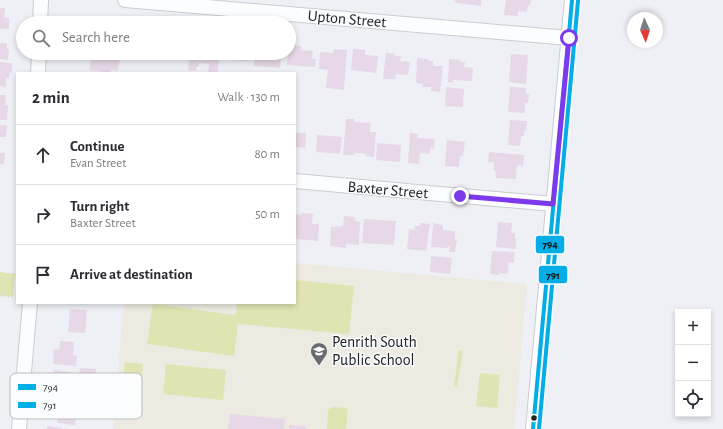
<!DOCTYPE html>
<meta charset="utf-8">
<style>
:root{--surface:#fff;--page:#f7f7f7;--text:#2b2b33;--muted:#7c7c81;--line:#e1e1e2}
body{margin:0;font-family:"Alegreya Sans",sans-serif;background:var(--page);color:var(--text)}
.controls{position:absolute;right:12px;bottom:12px;display:grid;overflow:hidden;border-radius:0px;box-shadow:0 2px 6px #0003}
.controls button{width:36px;height:36px;display:grid;place-items:center;padding:0;border:0;border-bottom:1px solid var(--line);background:var(--surface);color:var(--text);font:20px sans-serif}
.compass{position:absolute;left:627px;top:12px;width:36px;height:36px;border-radius:50%;background:var(--surface);box-shadow:0 2px 6px #0003;rotate:176deg}
.stop{position:absolute;width:12px;height:12px;margin:-9px;border:3px solid #7c3aed;border-radius:50%;background:#fff}
.stop.end{background:#7c3aed;border-color:#fff;box-shadow:0 1px 4px #0008}
.list{margin:0;padding:0;list-style:none}
h2{display:flex;justify-content:space-between;align-items:center;height:52px;margin:0;padding:0 16px;font-size:17px}
h2 small{font-size:13px;font-weight:400;color:var(--muted)}
.list li{display:grid;grid-template-columns:26px 1fr auto;gap:12px;align-items:center;box-sizing:border-box;height:60px;padding:0 16px;border-top:1px solid var(--line)}
.list b{display:block;font-size:15px;white-space:nowrap}
.list p{margin:0;font-size:13px;white-space:nowrap;color:var(--muted)}
.list em{font-size:13px;font-style:normal;color:var(--muted)}
.icon{flex:none;width:22px;height:22px;fill:none;stroke:currentColor;stroke-width:2;stroke-linecap:round;stroke-linejoin:round}
.map{position:relative;flex:none;width:723px;height:429px;overflow:hidden}
.search{position:absolute;background:var(--surface);box-shadow:0 2px 6px #0003;left:16px;top:16px;width:280px;height:44px;display:flex;align-items:center;gap:10px;box-sizing:border-box;padding:0 14px;border-radius:22px;color:var(--muted);font-size:15px}
.panel{position:absolute;background:var(--surface);box-shadow:0 2px 6px #0003;left:16px;top:72px;width:280px;height:232px;border-radius:0px}
.map>svg:first-child{display:block}
.education{fill:#edeae1}
.green{fill:#e0e4b2}
.building{fill:#e6d8e6}
.lines{fill:none;stroke-linecap:round;stroke-linejoin:round}
.minor-casing{stroke:#cbccd1;stroke-width:16}
.path{stroke:#dbdcde;stroke-width:2.5;stroke-dasharray:1 3;stroke-linecap:butt}
.minor{stroke:#fcfdfe;stroke-width:14}
.bus-1-casing{stroke:#fbfcfe;stroke-width:7}
.bus-2-casing{stroke:#fbfcfe;stroke-width:7}
.bus-1{stroke:#02aee5;stroke-width:4}
.bus-2{stroke:#02aee5;stroke-width:4}
.route{stroke:#7c3aed;stroke-width:5}
.bus-dot{fill:#212327;stroke:#fbfcfe;stroke-width:1.5}
.labels{text-anchor:middle;dominant-baseline:central;stroke-width:3;stroke-linejoin:round;paint-order:stroke}
.street-label{font-size:16px;fill:#212327;stroke:#fbfcfe}
.poi-label{font-size:16px;fill:#212327;stroke:#fbfcfe;text-anchor:start}
.key{fill:#fbfcfe;stroke:#babbbe;stroke-width:1}
.key-label{font-size:11px;fill:#212327}
.line-badge{stroke:#fbfcfe;stroke-width:1.5}
.pale-badge-label{font-size:11px;text-anchor:middle;font-weight:bold;fill:#111}
</style>
<div class="map">
<svg width="723" height="429" viewBox="0 0 723 429">
<rect width="100%" height="100%" fill="#eef0f6"/>
<polygon class="education" points="295,263 527,284 514,429 113,429 124,303 295,303"/>
<g class="green">
<polygon points="0,272 15,274 13,297 0,296"/>
<polygon points="295,280 354,286 349,334 238,324 234,356 147,344 153,304 236,315 237,303 295,303"/>
<polygon points="459,350 463,351 457,387 454,386"/>
<polygon points="125,362 143,364 140,396 122,394"/>
<polygon points="166,364 226,370 223,400 163,394"/>
<polygon points="480,373 500,375 497,408 476,406"/>
<polygon points="332,407 348,408 346,429 327,429 328,410"/>
</g>
<g class="building">
<polygon points="455,0 481,0 481,6 457,3 455,2"/>
<polygon points="506,0 531,0 530,5 528,5 527,12 518,11 518,16 504,15"/>
<polygon points="0,8 5,8 4,18 9,18 9,29 0,29"/>
<polygon points="0,43 7,43 7,49 9,49 8,60 0,59"/>
<polygon points="289,45 301,46 301,50 313,51 312,59 316,59 315,67 287,65"/>
<polygon points="334,49 347,50 344,90 326,88 328,70 319,69 320,52 333,53"/>
<polygon points="353,49 365,50 365,55 378,56 376,73 351,70"/>
<polygon points="92,53 121,53 118,71 111,70 111,73 89,70"/>
<polygon points="124,53 152,53 152,57 124,55"/>
<polygon points="157,53 183,53 182,58 181,58 181,60 174,60 175,57 157,56"/>
<polygon points="190,53 219,53 218,73 208,73 209,64 199,63 198,67 196,67 196,71 188,70"/>
<polygon points="220,53 248,53 247,61 220,59"/>
<polygon points="254,53 281,53 280,68 254,66"/>
<polygon points="386,53 395,54 395,56 401,56 400,61 410,62 408,75 396,74 395,79 383,79"/>
<polygon points="511,54 528,55 526,84 509,82"/>
<polygon points="417,58 428,59 428,60 433,61 433,66 443,66 440,92 431,91 431,87 422,87 423,84 416,83"/>
<polygon points="449,59 460,60 460,62 465,62 464,67 473,68 472,81 453,80 453,83 448,82"/>
<polygon points="0,62 12,63 12,73 10,72 9,78 6,78 6,87 0,86"/>
<polygon points="446,87 464,89 463,107 445,106"/>
<polygon points="510,87 526,88 526,94 529,94 528,103 525,103 525,113 508,112"/>
<polygon points="0,95 6,95 5,105 8,105 7,120 0,120"/>
<polygon points="346,119 354,119 354,122 371,123 370,132 376,132 374,157 366,156 367,154 359,153 354,153 354,155 343,155"/>
<polygon points="510,120 527,121 526,131 524,131 524,136 521,136 520,146 508,145"/>
<polygon points="0,125 7,126 6,137 0,137"/>
<polygon points="295,133 306,133 305,148 295,147"/>
<polygon points="410,133 418,134 417,138 435,139 434,149 430,148 430,154 420,153 419,164 408,163"/>
<polygon points="317,135 342,137 340,154 316,152"/>
<polygon points="447,140 465,142 463,156 460,156 459,167 445,166"/>
<polygon points="377,143 401,145 400,162 376,160"/>
<polygon points="489,152 524,155 523,166 517,165 516,179 496,178 496,171 494,171 494,162 488,162"/>
<polygon points="0,153 5,153 4,164 0,164"/>
<polygon points="302,213 313,214 312,224 319,224 318,241 295,239 296,214 302,215"/>
<polygon points="344,216 355,217 355,221 360,222 359,245 346,244 346,248 330,246 331,227 343,226"/>
<polygon points="364,219 396,221 394,245 362,243"/>
<polygon points="498,222 512,223 511,233 515,233 515,238 516,238 516,249 496,247"/>
<polygon points="420,223 430,224 426,251 407,249 409,229 415,230 415,226 420,226"/>
<polygon points="433,223 443,225 443,230 455,231 455,239 457,239 455,252 449,252 450,246 448,246 448,248 431,247"/>
<polygon points="492,251 515,252 514,263 509,262 508,274 499,273 499,275 490,274"/>
<polygon points="431,256 452,258 450,274 430,272"/>
<polygon points="70,309 87,310 85,333 68,332"/>
<polygon points="60,341 74,342 73,355 77,356 76,366 53,364 54,349 59,350"/>
<polygon points="80,368 96,369 95,375 79,375"/>
<polygon points="54,370 71,372 69,395 52,393"/>
<polygon points="59,402 77,404 75,425 57,423"/>
<polygon points="230,414 285,419 284,429 228,429"/>
<polygon points="289,425 306,426 306,429 289,429"/>
<polygon points="47,426 62,428 62,429 47,429"/>
</g>
<g class="lines">
<g class="minor-casing">
<g id="minor">
<polyline points="125,0 569,38"/>
<polyline points="40,23 41,0"/>
<polyline points="38,73 39,53"/>
<polyline points="295,181 553,204"/>
<polyline points="19,429 30,303"/>
<polyline points="533,429 572,0"/>
</g>
</g>
<polyline class="path" points="0,296 17,298"/>
<use href="#minor" class="minor"/>
<g class="bus-1-casing">
<polyline id="bus-1" points="533,429 572,0"/>
</g>
<g class="bus-2-casing">
<polyline id="bus-2" points="539,429 578,1"/>
</g>
<use href="#bus-1" class="bus-1"/>
<use href="#bus-2" class="bus-2"/>
</g>
<g class="lines">
<polyline class="route" points="460,196 553,204 569,38"/>
</g>
<defs>
<g id="school-pin" transform="scale(0.9)"><path d="M0 17L-7.5 6A9.5 9.5 0 1 1 7.5 6Z" fill="#696b6f" stroke="#fbfcfe"/><path d="M0-5L7-2L0 1L-7-2ZM-4 1L0 2.5L4 1V4Q0 6-4 4Z" fill="#fff"/></g>
</defs>
<g fill-rule="evenodd">
<use href="#school-pin" x="319" y="351"/>
</g>
<circle class="bus-dot" cx="534" cy="418" r="3.5"/>
<g class="labels">
<g class="street-label">
<text transform="translate(347 19) rotate(5)">Upton Street</text>
<text transform="translate(388 190) rotate(5)">Baxter Street</text>
</g>
<g class="poi-label">
<text x="332" y="342">Penrith South<tspan x="332" dy="18">Public School</tspan></text>
</g>
</g>
<rect x="10" y="373" width="132" height="46" rx="6" class="key"/>
<rect x="18" y="384" width="18" height="6" fill="#02aee5"/>
<rect x="18" y="402" width="18" height="6" fill="#02aee5"/>
<g class="key-label">
<text x="43" y="391">794</text>
<text x="43" y="409">791</text>
</g>
<g class="line-badge">
<rect x="535" y="235" width="30" height="19" rx="4" fill="#02aee5"/>
<rect x="538" y="265" width="30" height="19" rx="4" fill="#02aee5"/>
</g>
<g class="pale-badge-label">
<text x="550" y="248">794</text>
<text x="553" y="279">791</text>
</g>
</svg>
<div class="controls">
<button>+</button>
<button>−</button>
<button><svg class="icon" aria-label="locate" viewBox="0 0 24 24"><circle cx="12" cy="12" r="6"/><path d="M12 2v4M12 18v4M2 12h4M18 12h4"/></svg></button>
</div>
<svg class="compass" viewBox="-18 -18 36 36"><path d="M0-13l5 13h-10z" fill="#e53935"/><path d="M0 13l5-13h-10z" fill="#7c7c81"/></svg>
<div class="stop" style="left:569px;top:38px"></div>
<div class="stop end" style="left:460px;top:196px"></div>
<div class="search"><svg class="icon" aria-label="search" viewBox="0 0 24 24"><circle cx="10" cy="10" r="6"/><path d="M15 15l6 6"/></svg>Search here</div>
<section class="panel">
<h2>2 min<small>Walk · 130 m</small></h2>
<ul class="list">
<li><svg class="icon" aria-label="ahead" viewBox="0 0 24 24"><path d="M12 20V5M6 11l6-6 6 6"/></svg><div><b>Continue</b><p>Evan Street</p></div><em>80 m</em></li>
<li><svg class="icon" aria-label="right" viewBox="0 0 24 24"><path d="M7 20v-9h11M14 6l5 5-5 5"/></svg><div><b>Turn right</b><p>Baxter Street</p></div><em>50 m</em></li>
<li><svg class="icon" aria-label="arrive" viewBox="0 0 24 24"><path d="M6 21V4h12l-3 4 3 4H6"/></svg><div><b>Arrive at destination</b></div></li>
</ul>
</section>
</div>
